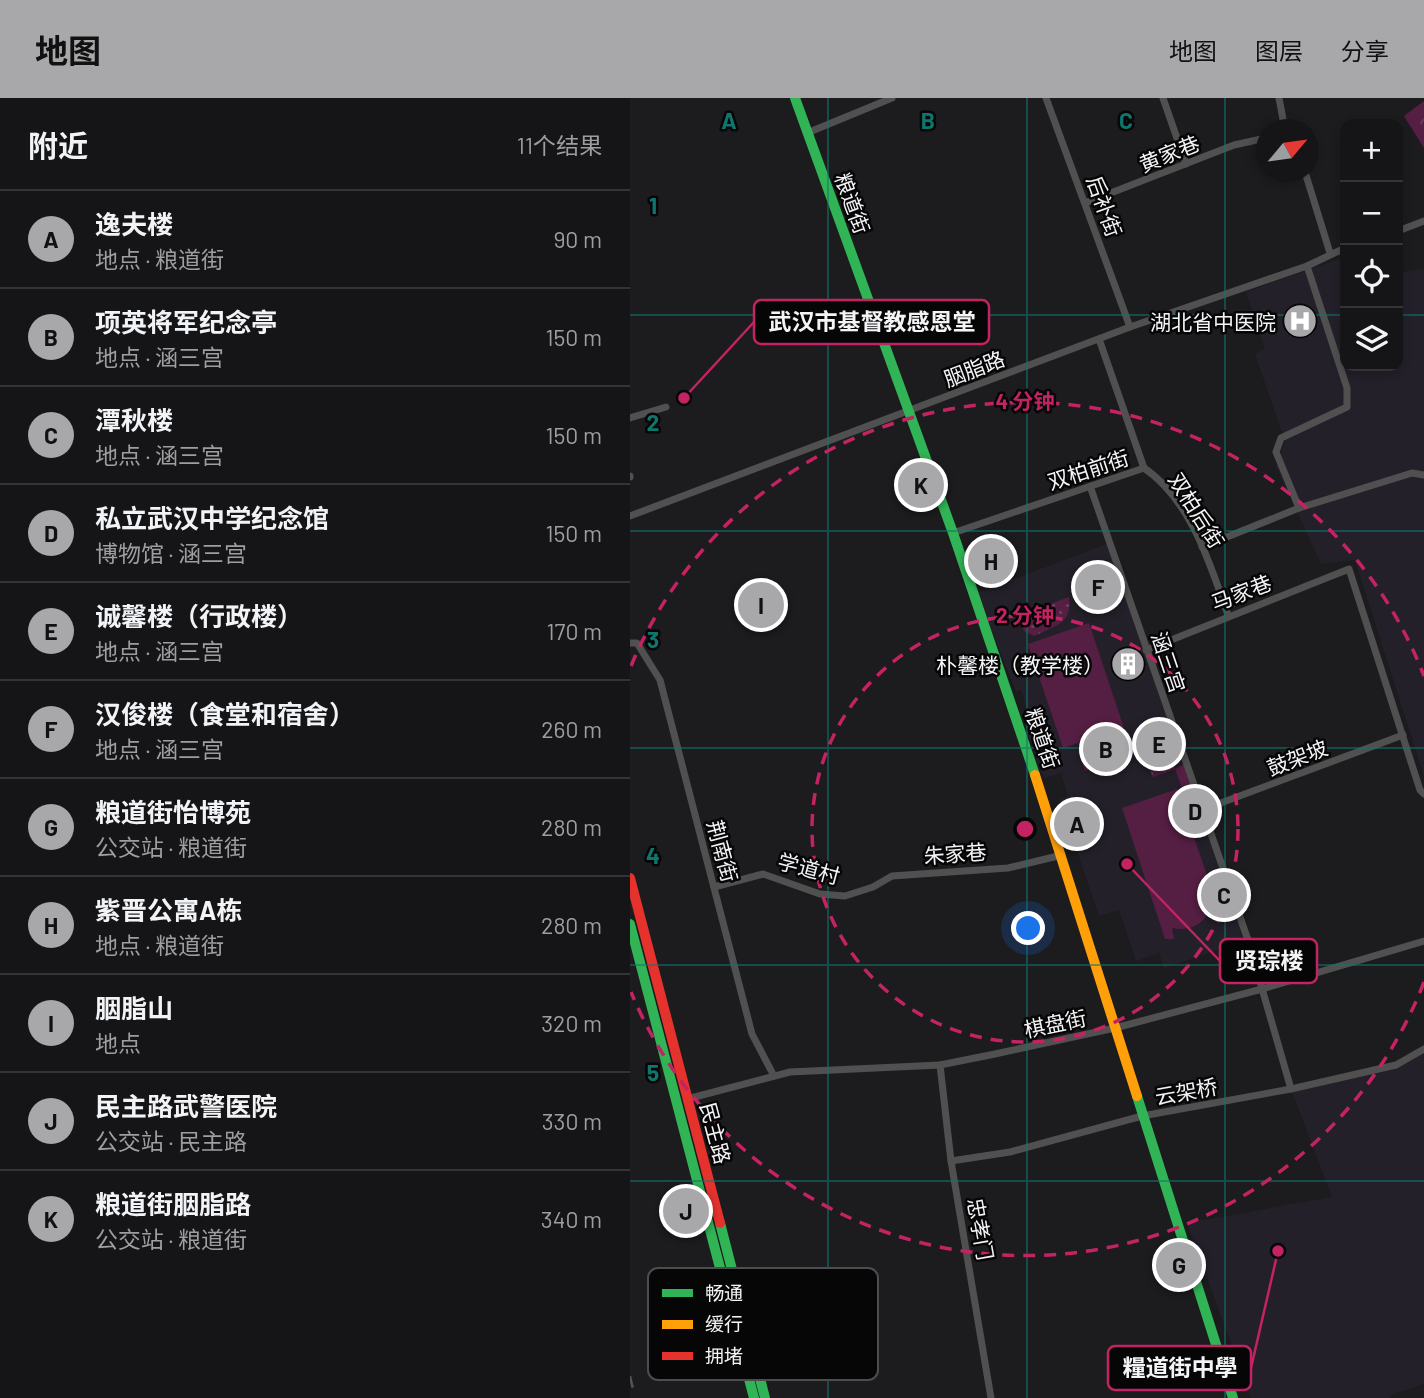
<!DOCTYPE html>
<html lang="zh">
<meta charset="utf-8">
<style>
:root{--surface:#151416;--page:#222123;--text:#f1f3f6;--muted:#9d9ea1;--line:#343335;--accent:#a8a7aa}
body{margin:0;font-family:Barlow,"Noto Sans SC",sans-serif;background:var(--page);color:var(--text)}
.controls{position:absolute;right:21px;top:21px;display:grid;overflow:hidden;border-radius:14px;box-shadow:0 4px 10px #0003}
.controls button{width:63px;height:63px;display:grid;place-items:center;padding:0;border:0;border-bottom:2px solid var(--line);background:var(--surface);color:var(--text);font:35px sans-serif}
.compass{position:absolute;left:626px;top:21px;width:63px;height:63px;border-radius:50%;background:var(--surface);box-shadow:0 4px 10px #0003;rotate:61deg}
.you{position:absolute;left:399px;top:831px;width:24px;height:24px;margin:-18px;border:5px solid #fff;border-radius:50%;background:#1a73e8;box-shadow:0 0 0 10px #1a73e833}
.badge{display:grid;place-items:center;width:46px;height:46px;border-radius:50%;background:var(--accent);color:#111;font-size:23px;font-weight:700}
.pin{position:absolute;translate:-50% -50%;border:4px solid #fff;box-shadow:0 2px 7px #0006}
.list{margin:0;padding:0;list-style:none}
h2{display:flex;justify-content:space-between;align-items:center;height:91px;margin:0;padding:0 28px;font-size:30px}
h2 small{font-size:23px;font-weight:400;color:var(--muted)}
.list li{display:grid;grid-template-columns:46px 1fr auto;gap:21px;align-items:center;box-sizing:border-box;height:98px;padding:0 28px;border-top:2px solid var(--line)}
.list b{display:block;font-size:26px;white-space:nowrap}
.list p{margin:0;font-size:23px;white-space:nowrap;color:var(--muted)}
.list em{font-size:23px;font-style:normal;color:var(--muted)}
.icon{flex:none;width:38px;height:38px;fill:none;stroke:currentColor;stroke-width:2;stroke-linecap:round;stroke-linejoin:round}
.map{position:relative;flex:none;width:794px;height:1300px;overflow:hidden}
header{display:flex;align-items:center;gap:42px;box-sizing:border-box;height:98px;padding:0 35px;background:var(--accent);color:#111}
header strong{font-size:33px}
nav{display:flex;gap:38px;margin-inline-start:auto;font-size:24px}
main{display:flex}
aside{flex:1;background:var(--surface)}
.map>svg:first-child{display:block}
.built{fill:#24202a}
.grass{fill:url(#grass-dots)}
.forest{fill:url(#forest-crowns)}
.garden{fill:#551e43}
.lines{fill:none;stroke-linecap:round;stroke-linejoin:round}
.street{stroke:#505050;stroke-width:7}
.fast{stroke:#30b455;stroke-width:10}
.slow{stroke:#ff9f0a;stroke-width:10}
.jam{stroke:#e5322d;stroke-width:10}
.rail{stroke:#545355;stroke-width:2.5;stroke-dasharray:12 12;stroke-linecap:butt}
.grid{fill:none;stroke:#0f766e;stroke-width:2;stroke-opacity:0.55}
.ring{fill:none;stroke:#c42363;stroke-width:3.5;stroke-dasharray:12 9}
.labels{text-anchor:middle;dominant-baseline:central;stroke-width:5;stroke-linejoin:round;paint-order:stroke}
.street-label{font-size:21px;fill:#f4f3f6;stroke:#060607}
.poi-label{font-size:21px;fill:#f4f3f6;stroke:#060607;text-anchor:end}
.key{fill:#060607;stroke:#4d4d4f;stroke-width:2}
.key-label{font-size:19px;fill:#f4f3f6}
.grid-label{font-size:23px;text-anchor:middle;font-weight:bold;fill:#0f766e;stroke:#060607;stroke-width:5;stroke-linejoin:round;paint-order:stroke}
.centre{fill:#c42363;stroke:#060607;stroke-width:3.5}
.ring-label{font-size:21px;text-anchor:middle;font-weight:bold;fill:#c42363;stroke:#060607;stroke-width:5;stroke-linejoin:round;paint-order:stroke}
.leader{fill:none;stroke:#c42363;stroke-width:2.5}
.callout-dot{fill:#c42363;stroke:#060607;stroke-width:2.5}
.callout{fill:#060607;stroke:#c42363;stroke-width:2.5}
.callout-label{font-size:23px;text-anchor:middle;font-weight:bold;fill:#f4f3f6}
</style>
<header>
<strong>地图</strong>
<nav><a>地图</a><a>图层</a><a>分享</a></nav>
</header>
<main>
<aside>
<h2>附近<small>11个结果</small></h2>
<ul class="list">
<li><span class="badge">A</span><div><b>逸夫楼</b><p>地点 · 粮道街</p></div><em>90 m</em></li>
<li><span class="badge">B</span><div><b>项英将军纪念亭</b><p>地点 · 涵三宫</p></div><em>150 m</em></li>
<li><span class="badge">C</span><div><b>潭秋楼</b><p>地点 · 涵三宫</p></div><em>150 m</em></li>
<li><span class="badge">D</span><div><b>私立武汉中学纪念馆</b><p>博物馆 · 涵三宫</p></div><em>150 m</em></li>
<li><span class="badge">E</span><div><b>诚馨楼（行政楼）</b><p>地点 · 涵三宫</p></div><em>170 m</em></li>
<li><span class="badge">F</span><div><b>汉俊楼（食堂和宿舍）</b><p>地点 · 涵三宫</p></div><em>260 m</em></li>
<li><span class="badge">G</span><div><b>粮道街怡博苑</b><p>公交站 · 粮道街</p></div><em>280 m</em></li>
<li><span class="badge">H</span><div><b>紫晋公寓A栋</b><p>地点 · 粮道街</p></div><em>280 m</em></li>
<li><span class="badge">I</span><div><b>胭脂山</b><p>地点</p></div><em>320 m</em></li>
<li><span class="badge">J</span><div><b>民主路武警医院</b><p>公交站 · 民主路</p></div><em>330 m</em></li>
<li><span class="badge">K</span><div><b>粮道街胭脂路</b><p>公交站 · 粮道街</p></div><em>340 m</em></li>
</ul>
</aside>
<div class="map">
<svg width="794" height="1300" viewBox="0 0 794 1300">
<defs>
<pattern id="grass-dots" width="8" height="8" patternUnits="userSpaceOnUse" patternTransform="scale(1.75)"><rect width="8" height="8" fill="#551e43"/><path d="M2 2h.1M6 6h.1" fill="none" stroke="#6e3f5f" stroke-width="1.8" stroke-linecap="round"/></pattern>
<pattern id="forest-crowns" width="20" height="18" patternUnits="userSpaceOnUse" patternTransform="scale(1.75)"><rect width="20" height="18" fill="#551e43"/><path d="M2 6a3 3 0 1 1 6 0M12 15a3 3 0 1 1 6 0" fill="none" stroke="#6e3f5f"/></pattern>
</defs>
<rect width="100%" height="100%" fill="#1c1b1e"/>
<g class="built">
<polygon points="768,151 773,174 794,171 794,678 725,462 691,466 646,368 657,339 651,332 625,256 635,251 616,194 715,159 715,268 768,268"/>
<polygon points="479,445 618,842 534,870 529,855 506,863 489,812 469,818 429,701 438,698 431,675 414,680 397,634 403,631 391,592 386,594 347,495"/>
<polygon points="794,951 794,1286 765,1295 759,1300 621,1300 557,1125 702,1099 661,991 766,967"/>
</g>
<g class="grass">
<path d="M439,499c4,26 -14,29 -35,39l-10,-5 -6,-15z"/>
<polygon points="496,636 503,656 455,673 448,653"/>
<polygon points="540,662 545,671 523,679 519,670"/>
</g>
<polygon class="forest" points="794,3 794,50 774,18"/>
<g class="garden">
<polygon points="459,525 494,630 433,650 398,546"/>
<polygon points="556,665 563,686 552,690 545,671"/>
<path d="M547,691l38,109c-6,21 -20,35 -43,30l2,11h-9l-43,-131z"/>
</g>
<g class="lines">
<g class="street">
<polyline points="416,0 500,229"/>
<polyline points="533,0 556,66"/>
<polyline points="649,0 655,32"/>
<polyline points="177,35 262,0"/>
<polyline points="675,74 700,155"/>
<polyline points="455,105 604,47 636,40"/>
<polyline points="768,133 794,123"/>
<polyline points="469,241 514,370"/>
<polyline points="0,320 36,309"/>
<path d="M514,370c47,32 66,96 84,147"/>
<polyline points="0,378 0,379"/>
<polyline points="460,388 618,842 661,991"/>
<polyline points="669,410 646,354 651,340 717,309 717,290 677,168"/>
<polyline points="0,418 500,229 677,168 715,150"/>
<polyline points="323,435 514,370"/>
<polyline points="572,449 669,410 782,375 794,377"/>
<polyline points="0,545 7,545 30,582 122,936 144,978"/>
<polyline points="516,552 719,471 790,692 794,696"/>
<polyline points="572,712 773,637"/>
<polyline points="84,789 133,776 190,796 215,798 243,789 262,778 378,770 432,757"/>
<polyline points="310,967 321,1063 361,1300"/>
<polyline points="57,1001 160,974 310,967 365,956 485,930 632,891 794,843"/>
<polyline points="321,1063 380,1054 512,1018 661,991 766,967 794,951"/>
</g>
<g class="fast">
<polyline points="165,0 323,435 405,677"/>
<polyline points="0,826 124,1300"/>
<polyline points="507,998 603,1300"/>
<polyline points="90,1125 135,1300"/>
</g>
<polyline class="slow" points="405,677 507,998"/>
<polyline class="jam" points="0,780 90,1125"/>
<polyline class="rail" points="0,1278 5,1300"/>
</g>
<path class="grid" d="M198,0v1300M397,0v1300M595,0v1300M0,217h715M768,217h26M0,433h794M0,650h794M0,867h794M0,1083h794"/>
<g class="ring">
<circle cx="395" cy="731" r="213"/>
<path d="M794 884A427 427 0 0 1 1 894M1 568A427 427 0 0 1 794 578"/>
</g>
<defs>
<g id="hospital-disc" transform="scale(1.75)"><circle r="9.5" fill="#a8a7aa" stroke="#060607"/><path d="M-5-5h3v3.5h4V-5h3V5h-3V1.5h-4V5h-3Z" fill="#fff"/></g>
<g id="building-disc" transform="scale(1.75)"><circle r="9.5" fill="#a8a7aa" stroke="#060607"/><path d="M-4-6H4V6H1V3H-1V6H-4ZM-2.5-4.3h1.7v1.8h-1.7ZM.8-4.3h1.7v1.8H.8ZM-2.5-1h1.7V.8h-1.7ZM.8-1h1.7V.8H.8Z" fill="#fff"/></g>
</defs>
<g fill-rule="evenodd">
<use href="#hospital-disc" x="670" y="223"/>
<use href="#building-disc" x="498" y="566"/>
</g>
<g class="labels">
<g class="street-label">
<text transform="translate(539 55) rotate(-22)">黄家巷</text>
<text transform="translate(223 105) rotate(70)">粮道街</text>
<text transform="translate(475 108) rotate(70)">后补街</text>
<text transform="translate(344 270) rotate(-21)">胭脂路</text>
<text transform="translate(458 371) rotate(-18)">双柏前街</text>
<text transform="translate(567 412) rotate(58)">双柏后街</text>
<text transform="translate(611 494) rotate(-21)">马家巷</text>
<text transform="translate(539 564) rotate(71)">涵三宫</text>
<text transform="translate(413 640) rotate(71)">粮道街</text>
<text transform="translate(667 659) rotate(-21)">鼓架坡</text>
<text transform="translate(93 753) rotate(75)">荆南街</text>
<text transform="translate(325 755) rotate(-4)">朱家巷</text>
<text transform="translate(179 770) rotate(15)">学道村</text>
<text transform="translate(425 925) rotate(-12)">棋盘街</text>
<text transform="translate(556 993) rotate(-10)">云架桥</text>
<text transform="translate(86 1035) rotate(75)">民主路</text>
<text transform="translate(351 1131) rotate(80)">忠孝门</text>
</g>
<g class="poi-label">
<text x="646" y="223">湖北省中医院</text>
<text x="474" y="566">朴馨楼（教学楼）</text>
</g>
</g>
<rect x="18" y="1170" width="230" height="112" rx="10" class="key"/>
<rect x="32" y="1191" width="31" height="8" fill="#30b455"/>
<rect x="32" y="1222" width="31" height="9" fill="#ff9f0a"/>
<rect x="32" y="1254" width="31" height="8" fill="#e5322d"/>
<g class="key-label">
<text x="75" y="1202">畅通</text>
<text x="75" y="1233">缓行</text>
<text x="75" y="1265">拥堵</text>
</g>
<g class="grid-label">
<text x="99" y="31">A</text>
<text x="298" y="31">B</text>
<text x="496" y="31">C</text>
<text x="23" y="116">1</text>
<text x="23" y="333">2</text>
<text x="23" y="550">3</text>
<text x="23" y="766">4</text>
<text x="23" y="983">5</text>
</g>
<circle cx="395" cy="731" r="10" class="centre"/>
<g class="ring-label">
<text x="395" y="311">4 分钟</text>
<text x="395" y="525">2 分钟</text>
</g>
<path class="leader" d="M54 300L124 224M497 766L590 863M648 1153L621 1270"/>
<g class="callout-dot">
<circle cx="54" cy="300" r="7"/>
<circle cx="497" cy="766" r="7"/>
<circle cx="648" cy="1153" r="7"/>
</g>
<g class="callout">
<rect x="124" y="202" width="235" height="44" rx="7"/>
<rect x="590" y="841" width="97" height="44" rx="7"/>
<rect x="478" y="1248" width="143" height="44" rx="7"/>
</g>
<g class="callout-label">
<text x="242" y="232">武汉市基督教感恩堂</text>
<text x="639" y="871">贤琮楼</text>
<text x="550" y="1278">糧道街中學</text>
</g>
</svg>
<div class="controls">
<button>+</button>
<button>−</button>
<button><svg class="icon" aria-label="locate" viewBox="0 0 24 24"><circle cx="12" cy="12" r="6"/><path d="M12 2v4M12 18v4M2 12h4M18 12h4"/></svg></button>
<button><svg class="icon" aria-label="layers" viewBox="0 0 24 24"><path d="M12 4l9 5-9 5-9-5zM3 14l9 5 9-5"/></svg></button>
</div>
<svg class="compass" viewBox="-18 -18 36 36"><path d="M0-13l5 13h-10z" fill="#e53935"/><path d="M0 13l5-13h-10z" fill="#9d9ea1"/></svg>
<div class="you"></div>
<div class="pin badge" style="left:447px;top:726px">A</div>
<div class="pin badge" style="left:476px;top:651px">B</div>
<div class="pin badge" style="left:594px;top:797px">C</div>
<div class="pin badge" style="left:565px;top:713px">D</div>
<div class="pin badge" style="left:529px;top:646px">E</div>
<div class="pin badge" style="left:468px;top:489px">F</div>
<div class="pin badge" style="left:549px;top:1167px">G</div>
<div class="pin badge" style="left:361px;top:463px">H</div>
<div class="pin badge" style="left:131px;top:507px">I</div>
<div class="pin badge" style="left:56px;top:1113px">J</div>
<div class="pin badge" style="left:291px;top:387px">K</div>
</div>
</main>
